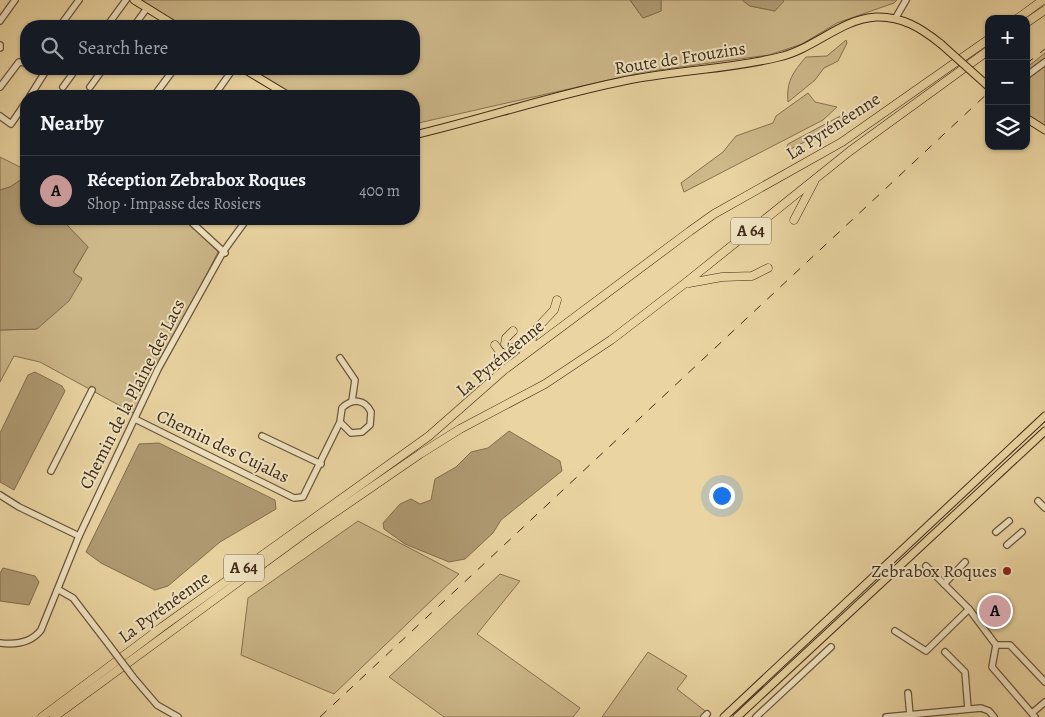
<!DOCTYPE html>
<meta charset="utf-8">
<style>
:root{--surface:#171b24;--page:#20242c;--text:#f1f3f6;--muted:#9ea1a6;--line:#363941;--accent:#c59692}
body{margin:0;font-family:Alegreya,serif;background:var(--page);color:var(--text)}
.controls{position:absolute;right:15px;top:15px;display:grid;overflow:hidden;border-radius:10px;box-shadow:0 1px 4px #0004}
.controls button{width:45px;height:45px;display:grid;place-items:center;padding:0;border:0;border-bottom:1px solid var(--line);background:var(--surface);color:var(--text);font:25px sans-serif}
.you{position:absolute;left:721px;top:495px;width:18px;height:18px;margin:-12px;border:4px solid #fff;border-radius:50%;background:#1a73e8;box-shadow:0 0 0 8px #1a73e833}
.badge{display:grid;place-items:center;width:32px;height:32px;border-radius:50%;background:var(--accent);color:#111;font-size:16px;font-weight:700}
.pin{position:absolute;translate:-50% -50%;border:2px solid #fff;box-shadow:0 1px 5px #0006}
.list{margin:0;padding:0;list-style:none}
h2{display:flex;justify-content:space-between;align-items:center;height:65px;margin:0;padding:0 20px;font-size:21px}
h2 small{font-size:16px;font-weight:400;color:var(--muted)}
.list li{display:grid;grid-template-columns:32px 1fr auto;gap:15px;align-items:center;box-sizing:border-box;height:70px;padding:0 20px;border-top:1px solid var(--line)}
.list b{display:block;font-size:19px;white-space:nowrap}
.list p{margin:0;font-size:16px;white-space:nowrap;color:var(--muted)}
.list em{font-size:16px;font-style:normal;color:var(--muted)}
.icon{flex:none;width:28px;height:28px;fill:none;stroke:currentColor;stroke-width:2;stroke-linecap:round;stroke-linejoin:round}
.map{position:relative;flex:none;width:1045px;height:717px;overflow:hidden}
.search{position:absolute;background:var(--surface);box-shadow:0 1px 4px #0004;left:20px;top:20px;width:400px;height:55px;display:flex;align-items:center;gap:12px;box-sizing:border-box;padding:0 18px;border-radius:20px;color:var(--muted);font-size:19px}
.panel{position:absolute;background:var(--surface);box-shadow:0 1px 4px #0004;left:20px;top:90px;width:400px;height:135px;border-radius:20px}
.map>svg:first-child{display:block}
.green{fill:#cdb88a;stroke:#867150}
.water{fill:#b09b73;stroke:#836e4e}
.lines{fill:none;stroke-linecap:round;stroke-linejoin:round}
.minor-casing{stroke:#6a553a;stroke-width:8}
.major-casing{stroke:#3f2a17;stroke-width:9}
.highway-casing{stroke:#3f2a17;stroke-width:9}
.minor{stroke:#f1e4c3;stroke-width:5.5}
.major{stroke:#ead5a2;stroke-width:7}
.highway{stroke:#ead5a2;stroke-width:8}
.rail{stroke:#3f2a17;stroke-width:1;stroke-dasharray:9 9;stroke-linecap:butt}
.minor-bridge-casing{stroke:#6a553a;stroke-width:8;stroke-linecap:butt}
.major-bridge-casing{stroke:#3f2a17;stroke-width:9;stroke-linecap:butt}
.minor-bridge{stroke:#f1e4c3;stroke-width:5.5}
.major-bridge{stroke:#ead5a2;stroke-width:7}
.poi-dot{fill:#8f2418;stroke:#f1e4c3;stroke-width:2}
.labels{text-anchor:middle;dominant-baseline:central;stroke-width:4;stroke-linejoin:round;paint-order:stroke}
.shield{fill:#f1e4c3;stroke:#74624b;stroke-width:1}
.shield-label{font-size:16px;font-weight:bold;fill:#3f2a17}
.street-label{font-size:18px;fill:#3f2a17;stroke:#f1e4c3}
.poi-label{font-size:18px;fill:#3f2a17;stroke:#f1e4c3;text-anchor:end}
</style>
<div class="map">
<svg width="1045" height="717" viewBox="0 0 1045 717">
<rect width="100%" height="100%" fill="#ead5a2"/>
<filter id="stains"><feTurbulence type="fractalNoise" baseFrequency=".004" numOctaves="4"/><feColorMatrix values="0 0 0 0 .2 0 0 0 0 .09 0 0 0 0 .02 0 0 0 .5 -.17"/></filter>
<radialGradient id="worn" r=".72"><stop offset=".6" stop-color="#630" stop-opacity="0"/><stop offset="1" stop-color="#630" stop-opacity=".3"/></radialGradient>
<g class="green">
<polygon points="141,0 630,0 643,18 661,11 661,0 742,0 750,6 775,11 783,0 897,0 894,3 837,23 802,44 769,55 644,72 414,124 414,96 296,96 249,69 414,69 414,26 180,26"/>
<path d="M846,40l1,3 -9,18 -14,7 -9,12 -27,22c-2,-20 5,-30 18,-45l21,-1z"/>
<polygon points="1045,53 1045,127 1026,115 1026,68"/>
<polygon points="808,93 815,102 837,107 823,120 684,192 681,183 723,152 736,136 773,123 776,116"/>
<polygon points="844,114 839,124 785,152 788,144"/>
<polygon points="0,157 20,167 26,161 26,181 22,179 10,187 0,190"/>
<polygon points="64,219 185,219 218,252 135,414 40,362 14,356 0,382 0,330 37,329 82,278 73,273 88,247 68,226"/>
<polygon points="358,521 459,574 334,694 241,655 248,598"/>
<polygon points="500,574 520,581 477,634 580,708 573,717 444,717 389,677"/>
<polygon points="648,652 687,676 677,689 709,714 706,717 602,717"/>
</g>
<g class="water">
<polygon points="630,0 661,0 661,11 643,18"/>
<polygon points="742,0 783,0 784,1 775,11 750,6"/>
<polygon points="22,179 26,181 26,219 64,219 68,226 88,247 73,272 82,279 69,301 37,329 0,330 0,190 10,187"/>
<polygon points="35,372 62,386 65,391 14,490 0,482 0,433 28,375"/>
<polygon points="509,431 560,461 562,471 501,520 493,533 465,559 449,562 405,544 384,529 383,523 400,504 411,499 420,504 431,500 435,479 456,467 471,452 488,448"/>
<polygon points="159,443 275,500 276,509 220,542 168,586 155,590 101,563 86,552 139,444"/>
<polygon points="3,568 35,576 39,582 29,605 0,601 0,573"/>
</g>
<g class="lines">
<g class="minor-casing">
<g id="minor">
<polyline points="895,19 906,0"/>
<polyline points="0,21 15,0"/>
<polyline points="60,26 79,0"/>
<polyline points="107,26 126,0"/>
<polyline points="134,26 147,8"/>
<polyline points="0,45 0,48"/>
<polyline points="1026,76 1045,62"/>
<polyline points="0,87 19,62 26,63"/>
<polyline points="63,87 76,69"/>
<polyline points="90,87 103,69"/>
<polyline points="30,96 47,69"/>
<polyline points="154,96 174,69"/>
<polyline points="214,96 233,69"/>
<polyline points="0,116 11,124 26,102"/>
<polyline points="188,219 225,253"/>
<polyline points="340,358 355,380 352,401"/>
<path d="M135,419l159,79 9,-1 37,-75 2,-14c10,-10 23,-9 29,4l-1,13 -8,7 -11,1 -11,-11"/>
<polyline points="262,436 321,464"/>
<polyline points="51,471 92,390"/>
<polyline points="0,495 19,507 79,536"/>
<polyline points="1038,501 1045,508"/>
<polyline points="996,532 1009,521"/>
<polyline points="1007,545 1022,532"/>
<polyline points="965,562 944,584 969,609 996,645 992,667 1035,717"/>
<polyline points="926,566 944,584"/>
<polyline points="59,590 73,598 109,645"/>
<polyline points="895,631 926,651 969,609"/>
<path d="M0,643c16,2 31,0 41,-13l38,-94 79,-167 65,-117 24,-33"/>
<polyline points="996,645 1010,645 1045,682"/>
<polyline points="945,652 965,672 968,709"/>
<polyline points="133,677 157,705 178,717"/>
<polyline points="908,693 910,715"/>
<polyline points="1032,713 1045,702"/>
<polyline points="704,717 707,714"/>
<polyline points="756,717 831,647"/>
<polyline points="886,717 981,708 989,711 994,717"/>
</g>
</g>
<g class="major-casing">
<g id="major">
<polyline points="134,0 176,26"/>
<polyline points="244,69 289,96"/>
<polyline points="1026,118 1045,130"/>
<path d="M414,135c68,-16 136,-39 205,-53 52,-12 108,-12 160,-25 35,-8 62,-38 97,-40 26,-1 45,11 65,27"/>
<polyline points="724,717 1045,416"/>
<polyline points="737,717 1045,431"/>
</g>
</g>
<g class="highway-casing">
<g id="highway">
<polyline points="1017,19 1043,0"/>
<polyline points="1026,23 1045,10"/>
<polyline points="794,220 814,182"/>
<polyline points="689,283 722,277 752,276 768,268"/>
<polyline points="513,331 506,338 505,344 510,349 516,347"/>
<polyline points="495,345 500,352 505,354 532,342"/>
<polyline points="524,353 538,327 554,310 557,300"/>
<polyline points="42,717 162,627 429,436 504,370 690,231 714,214 842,142 989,39"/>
<polyline points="54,717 305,533 420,454 460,429 545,384 611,340 684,284 850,151 989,50"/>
</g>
</g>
<use href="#minor" class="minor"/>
<use href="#major" class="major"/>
<use href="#highway" class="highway"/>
<g class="rail">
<polyline points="1026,64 1045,49"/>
<polyline points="320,717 989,92"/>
</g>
<g class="minor-bridge-casing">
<polyline id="minor-bridge" points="109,645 133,677"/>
</g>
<g class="major-bridge-casing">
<polyline id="major-bridge" points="941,44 989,87"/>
</g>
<use href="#minor-bridge" class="minor-bridge"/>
<use href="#major-bridge" class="major-bridge"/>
</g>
<circle class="poi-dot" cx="1007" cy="571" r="5"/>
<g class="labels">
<g class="shield">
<rect x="731" y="217.5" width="40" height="27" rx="4"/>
<rect x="224" y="554.5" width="40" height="27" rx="4"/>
</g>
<g class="shield-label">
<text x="751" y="231">A 64</text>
<text x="244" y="568">A 64</text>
</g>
<g class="street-label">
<text transform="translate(680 58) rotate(-9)">Route de Frouzins</text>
<text transform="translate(833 126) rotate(-33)">La Pyrénéenne</text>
<text transform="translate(500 358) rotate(-40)">La Pyrénéenne</text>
<text transform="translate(132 394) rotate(-63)">Chemin de la Plaine des Lacs</text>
<text transform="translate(223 446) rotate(26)">Chemin des Cujalas</text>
<text transform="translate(164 607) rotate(-36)">La Pyrénéenne</text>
</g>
<g class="poi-label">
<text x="997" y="571">Zebrabox Roques</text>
</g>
</g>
<rect width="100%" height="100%" filter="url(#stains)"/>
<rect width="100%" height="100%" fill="url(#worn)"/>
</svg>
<div class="controls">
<button>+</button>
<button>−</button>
<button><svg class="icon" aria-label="layers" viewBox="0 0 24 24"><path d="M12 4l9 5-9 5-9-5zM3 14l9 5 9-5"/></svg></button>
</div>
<div class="you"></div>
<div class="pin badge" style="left:995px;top:611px">A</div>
<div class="search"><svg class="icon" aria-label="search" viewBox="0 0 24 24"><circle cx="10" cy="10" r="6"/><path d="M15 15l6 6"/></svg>Search here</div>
<section class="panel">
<h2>Nearby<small></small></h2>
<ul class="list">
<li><span class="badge">A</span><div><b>Réception Zebrabox Roques</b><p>Shop · Impasse des Rosiers</p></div><em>400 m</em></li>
</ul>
</section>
</div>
